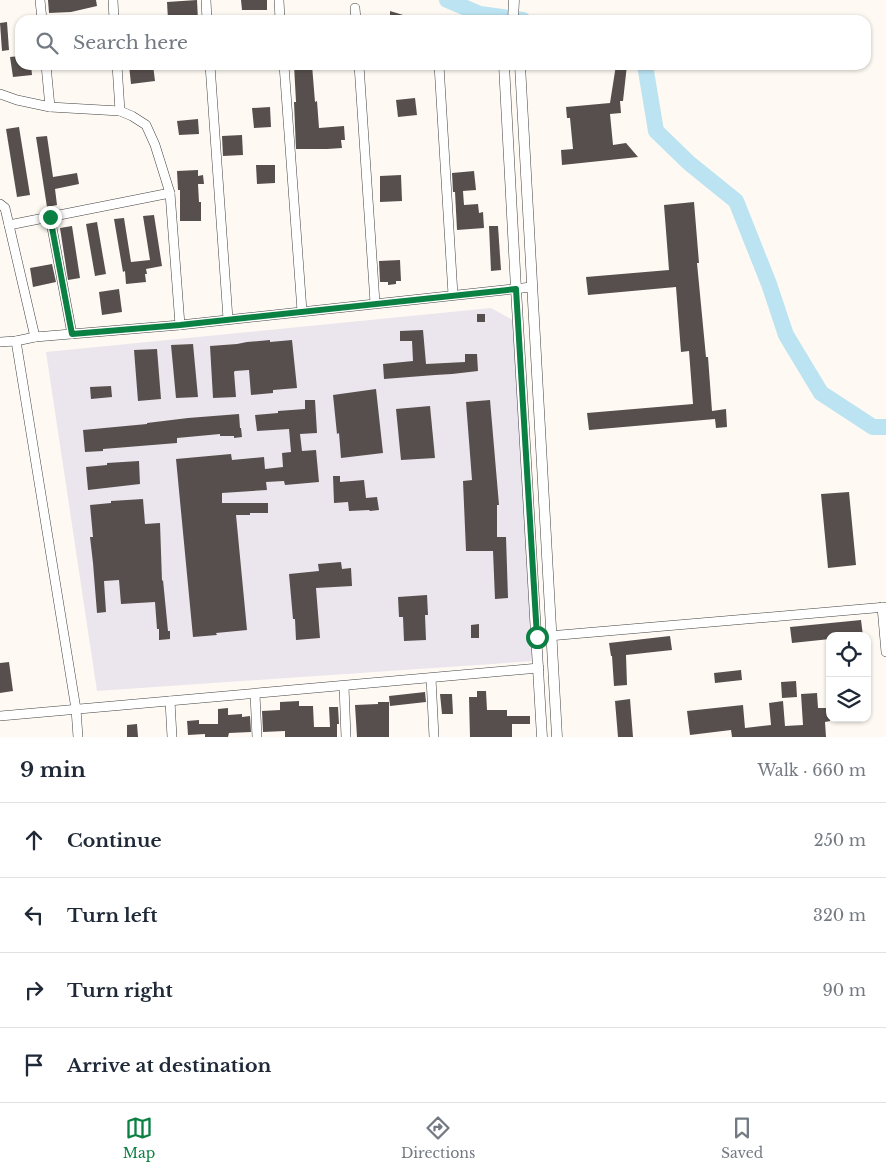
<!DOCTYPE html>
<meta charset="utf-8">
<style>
:root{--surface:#fff;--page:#f2f2f3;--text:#1f2937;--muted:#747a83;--line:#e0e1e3;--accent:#0b8043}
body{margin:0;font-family:"Libre Baskerville",serif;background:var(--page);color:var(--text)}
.controls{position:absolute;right:15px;bottom:15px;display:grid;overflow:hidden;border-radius:10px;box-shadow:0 1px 4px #0004}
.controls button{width:45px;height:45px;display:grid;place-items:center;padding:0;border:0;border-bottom:1px solid var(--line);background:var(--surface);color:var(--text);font:25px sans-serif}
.stop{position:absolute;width:15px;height:15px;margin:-11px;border:4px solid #0b8043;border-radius:50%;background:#fff}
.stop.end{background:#0b8043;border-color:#fff;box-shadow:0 1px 5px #0008}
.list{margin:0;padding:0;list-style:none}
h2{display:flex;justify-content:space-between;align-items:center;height:65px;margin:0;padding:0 20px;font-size:21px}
h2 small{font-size:16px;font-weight:400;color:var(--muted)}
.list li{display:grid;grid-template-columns:32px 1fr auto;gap:15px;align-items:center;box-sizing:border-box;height:75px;padding:0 20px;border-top:1px solid var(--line)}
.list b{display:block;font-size:19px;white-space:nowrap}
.list em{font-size:16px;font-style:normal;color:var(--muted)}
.icon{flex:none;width:28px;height:28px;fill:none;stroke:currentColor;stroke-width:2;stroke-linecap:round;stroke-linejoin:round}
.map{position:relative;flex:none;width:886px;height:737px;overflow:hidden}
.search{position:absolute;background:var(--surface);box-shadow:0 1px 4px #0004;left:15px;right:15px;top:15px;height:55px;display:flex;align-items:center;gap:12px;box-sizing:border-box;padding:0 18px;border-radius:15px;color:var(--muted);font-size:19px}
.sheet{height:365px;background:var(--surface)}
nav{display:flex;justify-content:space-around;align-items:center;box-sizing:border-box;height:70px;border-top:1px solid var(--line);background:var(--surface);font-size:14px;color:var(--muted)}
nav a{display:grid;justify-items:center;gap:2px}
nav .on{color:var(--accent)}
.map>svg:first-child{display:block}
.industrial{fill:#ebe5ed}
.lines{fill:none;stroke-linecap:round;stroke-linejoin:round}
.river{stroke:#bbe3f1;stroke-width:16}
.building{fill:#574f4d}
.minor-casing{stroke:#424242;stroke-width:10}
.tertiary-casing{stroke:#424242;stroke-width:11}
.minor{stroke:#fff;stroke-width:9}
.tertiary{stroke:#fff;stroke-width:10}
.route{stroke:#0b8043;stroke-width:6}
</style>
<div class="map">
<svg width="886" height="737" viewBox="0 0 886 737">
<rect width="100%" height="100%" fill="#fefaf3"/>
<polygon class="industrial" points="491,308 511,319 518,335 535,661 97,691 46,352"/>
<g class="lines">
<g class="river">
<polyline points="447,0 480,14 523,20"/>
<polyline points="645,65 656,131 689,163 736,201 769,284 786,335 821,393 873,427 886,427"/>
</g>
</g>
<g class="building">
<polygon points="48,0 96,0 97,6 71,12 49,13"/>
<polygon points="197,0 198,20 168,20 167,2"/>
<polygon points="241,0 267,0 267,10 242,10"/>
<polygon points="390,11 413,18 412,20 390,20"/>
<polygon points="7,22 9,50 2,51 0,23"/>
<polygon points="20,56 20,65 31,65 32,75 13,77 10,57"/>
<polygon points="129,65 153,65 155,81 131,84"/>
<polygon points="294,65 312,65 315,102 317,101 319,128 344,126 345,140 341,140 342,148 327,149 296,149 294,102 296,102"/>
<polygon points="616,65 627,65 623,101 620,101 621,113 610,114 613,145 626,143 638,157 562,165 561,150 573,149 570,118 567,118 566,107 610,103"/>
<polygon points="415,98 417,115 398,117 396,100"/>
<polygon points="270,107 271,127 254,128 252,108"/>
<polygon points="198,119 199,134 179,135 177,121"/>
<polygon points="19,127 30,195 17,197 6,129"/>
<polygon points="242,135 243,155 223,156 222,136"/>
<polygon points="47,136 53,177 77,173 79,184 55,189 57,205 47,207 36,137"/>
<polygon points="256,165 275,165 275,183 257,184"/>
<polygon points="198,170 198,176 203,175 204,184 198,184 199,202 201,202 201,221 180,221 180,190 178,190 177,171"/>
<polygon points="474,171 476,190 463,191 464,205 478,204 479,213 483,212 484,228 457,230 455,192 453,192 452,173"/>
<polygon points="401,175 402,201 380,202 380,176"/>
<polygon points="694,202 699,263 697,263 706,357 708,357 712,411 726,409 727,427 716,428 715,419 589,430 587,413 693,404 689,351 681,352 676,287 588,295 586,277 669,270 664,205"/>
<polygon points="154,215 162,266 146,269 147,274 145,274 146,282 126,284 125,271 123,272 114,219 124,218 131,262 150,260 143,216"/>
<polygon points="97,222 106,274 95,276 86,224"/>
<polygon points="72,226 80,278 68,280 60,228"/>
<polygon points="489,226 498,226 501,270 491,271"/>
<polygon points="400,260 401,281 396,281 396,284 388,285 388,282 380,282 379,261"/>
<polygon points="52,264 56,282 33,287 30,268"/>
<polygon points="119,289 122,312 102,315 99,292"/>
<rect x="477" y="314" width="8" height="8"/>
<polygon points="423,330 426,364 465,362 465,354 477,354 478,371 452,374 435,375 384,379 383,364 413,361 412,341 400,341 400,331"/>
<polygon points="270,340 270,342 292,340 297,388 273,390 273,393 251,395 249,370 235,371 234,372 236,397 213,398 210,346 237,344 247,342"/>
<polygon points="193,344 198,397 176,398 171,345"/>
<polygon points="157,349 161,399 138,401 134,350"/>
<polygon points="111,386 112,397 91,399 90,387"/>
<polygon points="376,389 383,453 341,458 339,433 337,434 333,395"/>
<polygon points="305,400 315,400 317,433 300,434 302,451 316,450 319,482 285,485 284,481 266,482 267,490 222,493 222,503 268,503 268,513 250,513 250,515 236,515 247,630 216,633 217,635 193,637 176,459 231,454 232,460 264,457 265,469 283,467 282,453 291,452 289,429 257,431 255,415 278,413 278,411 305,409"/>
<polygon points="490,400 499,505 497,505 497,537 506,537 508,598 495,599 493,551 466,551 463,481 472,480 466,402"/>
<polygon points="430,406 435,458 401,460 396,409"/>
<polygon points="239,414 240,428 241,428 242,437 234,438 234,436 220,436 220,434 177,438 177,443 103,449 103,451 85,452 83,430 147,424 147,423 188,418"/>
<polygon points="139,461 140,484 88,490 86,467 107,465 107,463"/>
<polygon points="333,476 340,476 340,482 364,480 366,498 377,497 379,510 370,511 369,510 349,511 348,502 334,503"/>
<polygon points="849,492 856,565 828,568 821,494"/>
<polygon points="143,499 145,524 160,523 162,581 163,580 168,631 170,631 170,639 159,640 159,629 157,629 155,602 121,604 119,580 104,581 106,612 97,613 93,563 90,537 93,537 90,505 111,503 111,501"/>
<polygon points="341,562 342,569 351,568 352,586 316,588 320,638 296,640 295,619 293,619 289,574 319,571 318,564"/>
<polygon points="427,595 428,615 425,615 426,640 404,641 403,617 399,617 398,597"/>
<polygon points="861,620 863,636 830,636 830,639 792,643 790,627"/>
<polygon points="479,624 479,638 471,638 471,625"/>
<polygon points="670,636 672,650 626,655 627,685 614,686 612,656 611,656 609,643"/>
<polygon points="9,662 13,691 0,693 0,663"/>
<polygon points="741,670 742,680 715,683 714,673"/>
<polygon points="796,681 797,697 782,698 781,682"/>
<polygon points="477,691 486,691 487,710 507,710 507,716 530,716 530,724 512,724 512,737 470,737 469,697 477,697"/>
<polygon points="425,692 426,702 390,706 389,696"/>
<polygon points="817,693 818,708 830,708 830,721 825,722 826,737 732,737 731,730 690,735 687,711 743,705 745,728 771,725 769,703 783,701 785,726 803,725 801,694"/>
<polygon points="440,694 452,694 453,714 442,714"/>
<polygon points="630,699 633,737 618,737 615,701"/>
<polygon points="299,701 299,706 313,706 314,727 330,727 329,707 338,707 339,724 337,724 337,737 285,737 285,731 263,732 262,711 280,710 280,702"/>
<polygon points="378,702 389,702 389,737 357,737 355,705 378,704"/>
<polygon points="228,708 228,715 242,714 242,717 250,716 251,732 229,733 228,737 205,737 205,734 188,735 187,721 199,720 199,724 218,724 218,709"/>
<polygon points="137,724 138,737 127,737 127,725"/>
</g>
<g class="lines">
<g class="minor-casing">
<g id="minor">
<polyline points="40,0 42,20"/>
<polyline points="113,0 114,20"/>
<polyline points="206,0 207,20"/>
<polyline points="279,0 280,20"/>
<polyline points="355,8 356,20"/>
<polyline points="46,65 50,107"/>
<polyline points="117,65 120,111"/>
<polyline points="210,65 228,319"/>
<polyline points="284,65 302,311"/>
<polyline points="359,65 375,303"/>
<polyline points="439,65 453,295"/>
<polyline points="0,94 17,100 50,107 120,111 132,116 146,125 155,145 170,193 180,325"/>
<polyline points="0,204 5,208 35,337"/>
<polyline points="50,217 72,334"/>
<polyline points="9,225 170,193"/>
<polyline points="16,341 76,709 78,737"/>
<polyline points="0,342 16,341 35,337 180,325 532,287"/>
<polyline points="882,607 886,652"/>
<polyline points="537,637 886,607"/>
<polyline points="431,678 434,737"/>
<polyline points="344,686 346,737"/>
<polyline points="255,694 257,737"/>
<polyline points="170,701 172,737"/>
<polyline points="0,716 539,668"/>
</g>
</g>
<g class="tertiary-casing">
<g id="tertiary">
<polyline points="513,20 514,0"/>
<polyline points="504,65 516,289 542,737"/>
<polyline points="520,65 557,737"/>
</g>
</g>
<use href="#minor" class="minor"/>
<use href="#tertiary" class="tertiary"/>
</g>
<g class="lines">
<polyline class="route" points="50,217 72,334 180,325 516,289 537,637"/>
</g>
</svg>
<div class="controls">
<button><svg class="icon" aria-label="locate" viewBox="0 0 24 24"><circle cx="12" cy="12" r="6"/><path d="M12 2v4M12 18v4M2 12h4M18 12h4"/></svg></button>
<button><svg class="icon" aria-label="layers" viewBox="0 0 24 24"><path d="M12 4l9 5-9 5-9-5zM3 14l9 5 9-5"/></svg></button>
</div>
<div class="stop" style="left:537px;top:637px"></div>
<div class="stop end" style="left:50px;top:217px"></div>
<div class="search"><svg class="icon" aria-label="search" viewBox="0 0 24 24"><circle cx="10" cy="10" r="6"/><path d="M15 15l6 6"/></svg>Search here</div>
</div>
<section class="sheet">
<h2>9 min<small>Walk · 660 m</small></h2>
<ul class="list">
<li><svg class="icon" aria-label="ahead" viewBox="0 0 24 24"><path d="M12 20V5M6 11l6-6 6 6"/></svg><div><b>Continue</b></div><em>250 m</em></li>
<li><svg class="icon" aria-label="left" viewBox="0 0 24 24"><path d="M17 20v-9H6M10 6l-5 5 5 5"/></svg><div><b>Turn left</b></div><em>320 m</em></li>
<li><svg class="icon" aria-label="right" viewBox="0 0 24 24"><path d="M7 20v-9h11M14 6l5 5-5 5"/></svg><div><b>Turn right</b></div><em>90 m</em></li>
<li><svg class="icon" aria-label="arrive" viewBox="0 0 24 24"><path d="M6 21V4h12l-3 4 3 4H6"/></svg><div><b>Arrive at destination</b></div></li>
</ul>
</section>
<nav>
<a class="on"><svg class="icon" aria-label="map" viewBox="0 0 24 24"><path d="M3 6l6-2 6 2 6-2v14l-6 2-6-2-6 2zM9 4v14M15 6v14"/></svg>Map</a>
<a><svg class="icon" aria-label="directions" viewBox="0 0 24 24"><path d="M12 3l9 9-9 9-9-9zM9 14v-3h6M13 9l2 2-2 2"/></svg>Directions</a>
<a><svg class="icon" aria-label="saved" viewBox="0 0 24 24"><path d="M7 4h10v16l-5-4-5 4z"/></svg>Saved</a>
</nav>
